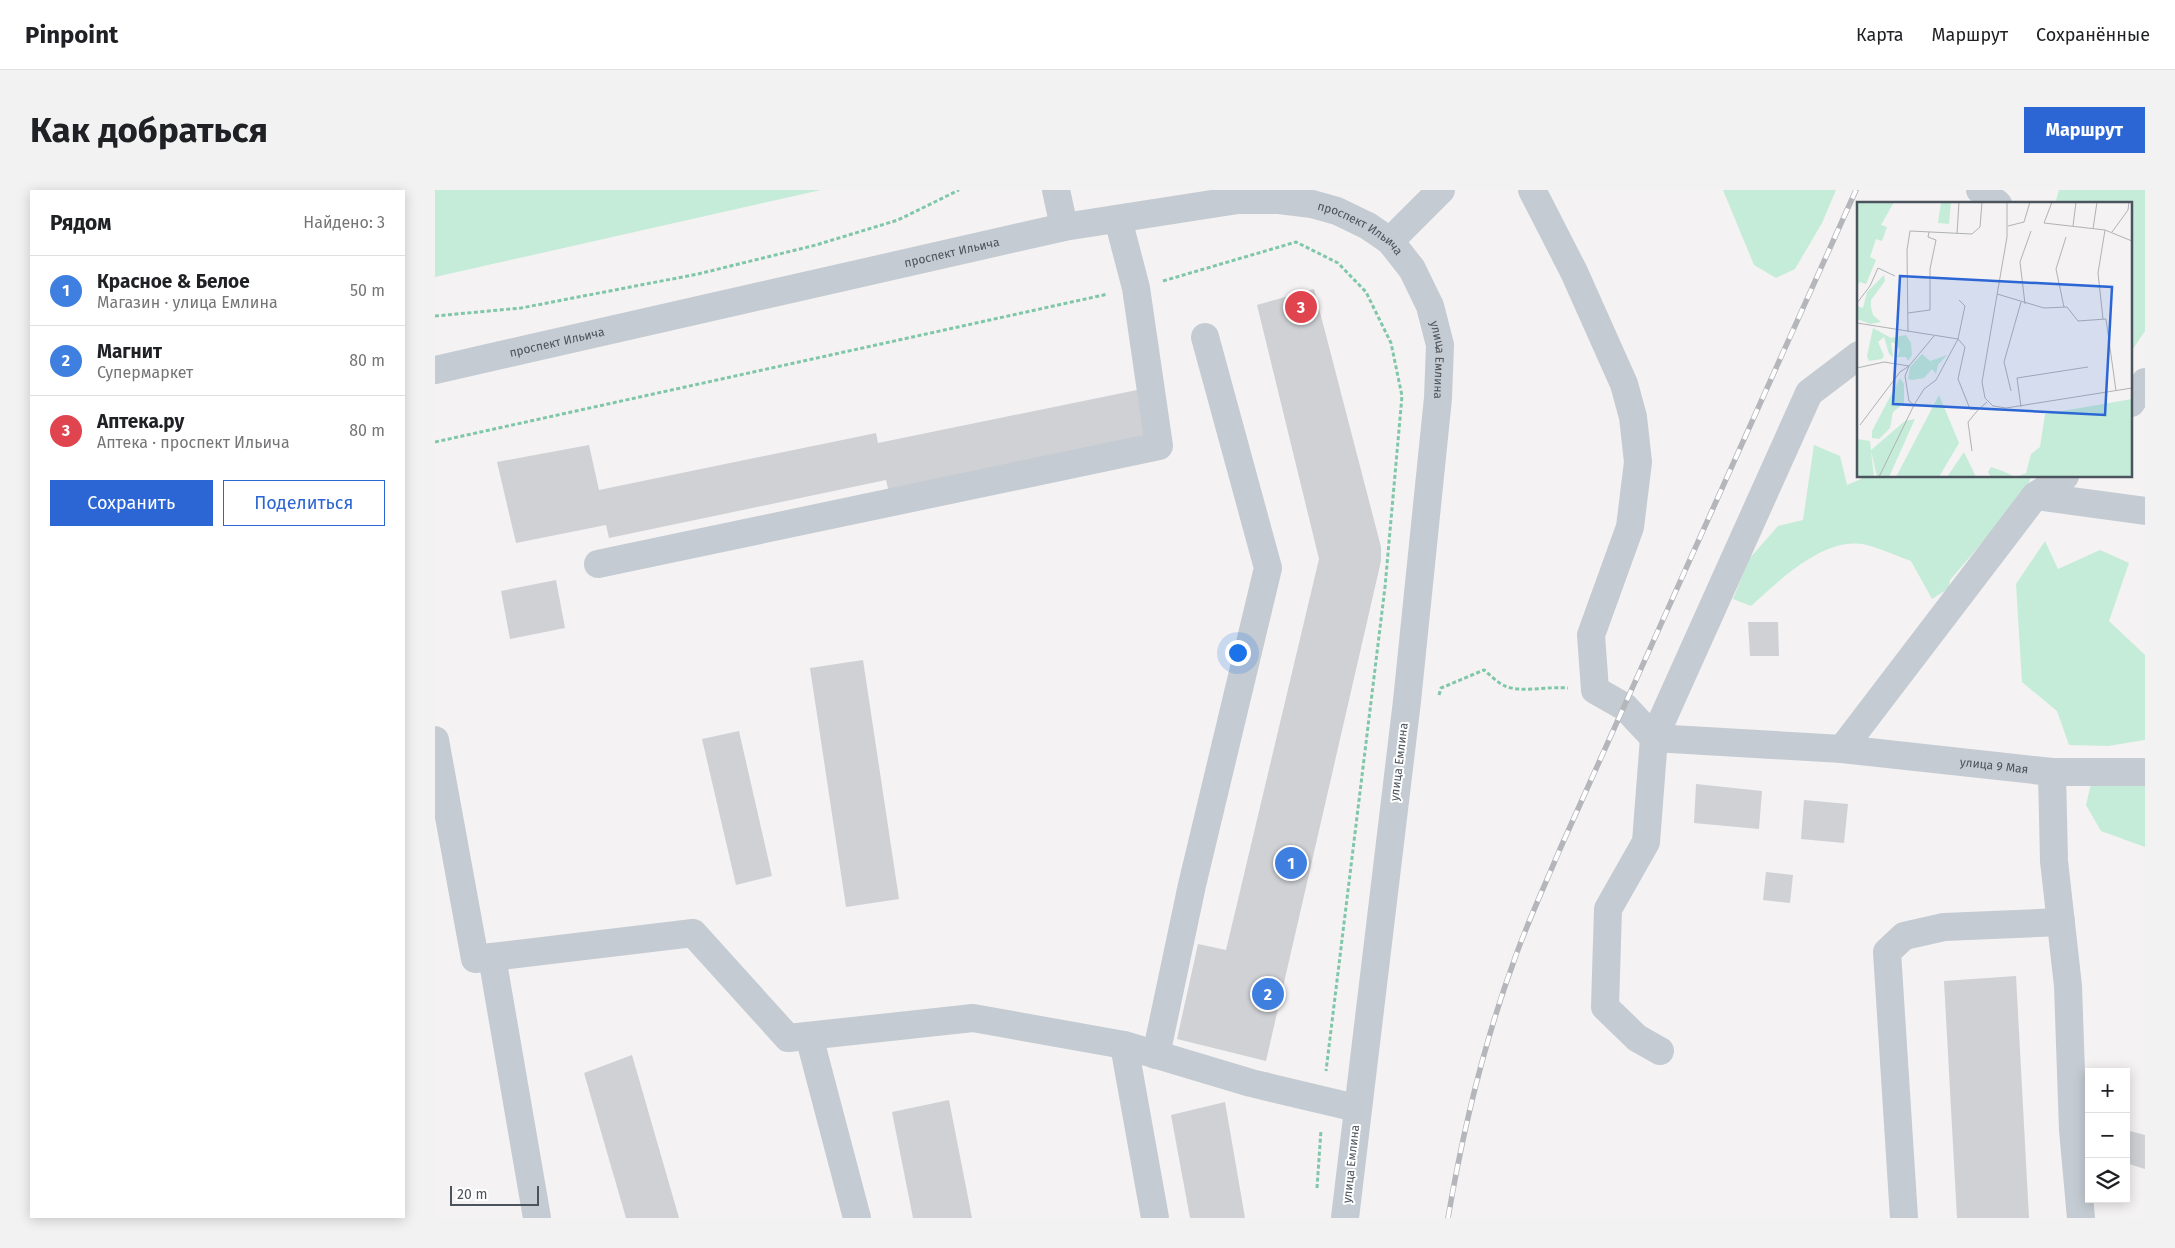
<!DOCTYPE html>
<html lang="ru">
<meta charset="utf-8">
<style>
:root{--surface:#fff;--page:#f2f2f2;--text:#202124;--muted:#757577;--line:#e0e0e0;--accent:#2b66d4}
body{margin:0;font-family:"Fira Sans",sans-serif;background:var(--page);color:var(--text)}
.controls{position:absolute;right:15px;bottom:15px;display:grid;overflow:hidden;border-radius:0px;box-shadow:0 2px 12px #0003}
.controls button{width:45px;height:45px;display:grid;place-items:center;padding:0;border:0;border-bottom:1px solid var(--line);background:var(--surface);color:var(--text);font:25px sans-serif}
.scale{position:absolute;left:15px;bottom:12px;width:89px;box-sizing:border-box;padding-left:5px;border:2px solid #4b535d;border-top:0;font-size:14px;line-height:18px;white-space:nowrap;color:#4b535d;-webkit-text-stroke:4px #fff;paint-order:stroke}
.you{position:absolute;left:802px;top:462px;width:18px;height:18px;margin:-12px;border:4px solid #fff;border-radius:50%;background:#1a73e8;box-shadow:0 0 0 8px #1a73e833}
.badge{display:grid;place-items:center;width:32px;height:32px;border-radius:50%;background:var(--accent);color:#fff;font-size:16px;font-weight:700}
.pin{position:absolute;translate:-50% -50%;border:2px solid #fff;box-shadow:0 1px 5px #0006}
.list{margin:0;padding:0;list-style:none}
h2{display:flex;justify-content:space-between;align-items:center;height:65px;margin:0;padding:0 20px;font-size:21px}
h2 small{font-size:16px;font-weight:400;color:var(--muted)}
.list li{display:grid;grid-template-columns:32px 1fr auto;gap:15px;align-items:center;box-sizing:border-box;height:70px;padding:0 20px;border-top:1px solid var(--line)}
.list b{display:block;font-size:19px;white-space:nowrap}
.list p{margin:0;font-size:16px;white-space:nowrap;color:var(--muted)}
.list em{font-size:16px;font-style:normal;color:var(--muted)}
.actions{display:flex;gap:10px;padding:15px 20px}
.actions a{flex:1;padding:11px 0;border:1px solid var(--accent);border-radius:0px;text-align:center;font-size:18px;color:var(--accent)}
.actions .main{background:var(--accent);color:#fff}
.icon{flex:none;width:28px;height:28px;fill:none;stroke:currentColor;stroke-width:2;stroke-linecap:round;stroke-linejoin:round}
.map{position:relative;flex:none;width:1710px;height:1028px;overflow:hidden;border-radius:0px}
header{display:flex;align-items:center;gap:30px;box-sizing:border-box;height:70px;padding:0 25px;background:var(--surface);border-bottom:1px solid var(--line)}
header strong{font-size:24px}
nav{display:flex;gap:28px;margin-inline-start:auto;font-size:18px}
.intro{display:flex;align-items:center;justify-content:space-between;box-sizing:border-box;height:120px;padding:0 30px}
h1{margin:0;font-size:35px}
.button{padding:12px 22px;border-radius:0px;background:var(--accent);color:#fff;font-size:18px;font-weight:700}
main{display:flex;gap:30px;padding:0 30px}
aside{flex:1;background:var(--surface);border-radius:0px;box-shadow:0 2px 12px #0003}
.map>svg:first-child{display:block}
.green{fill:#c5ecd8}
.building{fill:#cfd1d5}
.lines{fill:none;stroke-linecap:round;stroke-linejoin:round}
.path{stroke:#80c7aa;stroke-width:3;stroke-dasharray:4 2.5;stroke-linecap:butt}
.minor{stroke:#c4cbd2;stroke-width:28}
.rail-casing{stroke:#b4b6bb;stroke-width:5.5}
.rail{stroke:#fff;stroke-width:4;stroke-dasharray:11;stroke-linecap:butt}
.labels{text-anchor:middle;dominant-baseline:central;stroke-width:4;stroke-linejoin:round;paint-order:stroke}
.street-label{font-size:12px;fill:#4b535d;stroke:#fff}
.inset-road{fill:none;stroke:#b0b2b6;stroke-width:1}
.view{fill:#2b66d4;fill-opacity:0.15;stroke:#2b66d4;stroke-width:2.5}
.inset-edge{fill:none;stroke:#4b535d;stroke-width:2.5}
</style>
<header>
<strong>Pinpoint</strong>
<nav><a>Карта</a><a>Маршрут</a><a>Сохранённые</a></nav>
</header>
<div class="intro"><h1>Как добраться</h1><a class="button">Маршрут</a></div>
<main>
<aside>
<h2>Рядом<small>Найдено: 3</small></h2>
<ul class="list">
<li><span class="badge" style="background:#3f7fe0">1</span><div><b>Красное &amp; Белое</b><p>Магазин · улица Емлина</p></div><em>50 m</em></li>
<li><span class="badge" style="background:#3f7fe0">2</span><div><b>Магнит</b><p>Супермаркет</p></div><em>80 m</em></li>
<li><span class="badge" style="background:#e0444e">3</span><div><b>Аптека.ру</b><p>Аптека · проспект Ильича</p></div><em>80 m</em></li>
</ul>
<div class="actions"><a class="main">Сохранить</a><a>Поделиться</a></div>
</aside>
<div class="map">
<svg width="1710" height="1028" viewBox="0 0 1710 1028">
<rect width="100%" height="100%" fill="#f4f2f2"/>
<g class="green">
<polygon points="0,0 386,0 0,87"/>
<polygon points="1288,0 1401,0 1387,33 1360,79 1341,88 1319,75"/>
<polygon points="1624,0 1710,0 1710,141 1696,162 1696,14 1620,14"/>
<path d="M1379,255l26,11 7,29 14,-6 1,-3h169l-4,14 -77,90 -1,8 -17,11 -21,-38c-14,-5 -29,-12 -44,-16 -42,-10 -87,35 -116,61l-18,-7 16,-40 29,-33 25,-6z"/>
<polygon points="1610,351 1623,379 1665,360 1694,373 1674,431 1710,465 1710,550 1673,556 1634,555 1622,521 1587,492 1581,394"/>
<polygon points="1710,593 1710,657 1666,641 1651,615 1656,594"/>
</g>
<g class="building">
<polygon points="879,99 946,357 946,371 831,871 742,849 763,754 791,760 884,369 822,115"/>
<polygon points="702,200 713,250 454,303 451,290 174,348 171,335 81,353 62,272 154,255 164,300 441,243 443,253"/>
<polygon points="121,390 130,438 75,449 66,401"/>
<polygon points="1313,432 1343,432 1344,466 1315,466"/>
<polygon points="428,470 464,709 411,717 375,478"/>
<polygon points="304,541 337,686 301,695 267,549"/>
<polygon points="1261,594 1327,601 1324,639 1259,633"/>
<polygon points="1369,610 1413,614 1409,653 1366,649"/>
<polygon points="1331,682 1358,685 1355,713 1328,710"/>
<polygon points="1581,786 1594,1028 1522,1028 1509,791"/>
<polygon points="197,865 244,1028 191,1028 149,883"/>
<polygon points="514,910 537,1028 478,1028 457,922"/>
<polygon points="790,912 810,1028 755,1028 736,925"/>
<polygon points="1695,941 1710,945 1710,979 1691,973 1691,953"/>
</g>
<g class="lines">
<g class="path">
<polyline points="728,91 861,52 903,73 931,102 956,153 967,206 950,397 891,881"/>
<polyline points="0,126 86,118 263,84 381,55 463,30 524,0"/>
<polyline points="0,252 673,104"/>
<path d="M1004,505l2,-7 43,-18c6,5 14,13 21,16 15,7 45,0 63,2"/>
<polyline points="882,998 886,940"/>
</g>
<g class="minor">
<polyline points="621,0 629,37"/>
<path id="s1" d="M1097,0l42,82 50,112 9,33 5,45 -8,65 -39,108 4,55 30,17 29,31 188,11 210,23h93"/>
<polyline points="1545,0 1563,14"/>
<polyline points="955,51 1006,0"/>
<path id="s2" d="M0,180l629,-143 174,-27h41l33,4 25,7 31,15 22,15 22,28 18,37 10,39 -2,53 -31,303 -62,517"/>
<polyline points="1696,213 1710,192"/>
<polyline points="1600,306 1630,286"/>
<polyline points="163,374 724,256 701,98 683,29"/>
<polyline points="0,550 40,769 258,743 353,848 538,828 689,855 816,893 921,918"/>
<polyline points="1407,559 1600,306 1710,321"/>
<polyline points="1617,582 1619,671 1633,796 1638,940 1646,1028"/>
<polyline points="57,767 102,1028"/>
<polyline points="374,846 422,1028"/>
<polyline points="689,855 720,1028"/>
<polyline points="1225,861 1202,848 1170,817 1173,719 1211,652 1219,548 1374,203 1424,165"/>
<polyline points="721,865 757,695 833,378 770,147"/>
<polyline points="1469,1028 1452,762 1469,746 1509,737 1626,732"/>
</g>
<g class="rail-casing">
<path id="rail" d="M1013,1028c15,-88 36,-176 67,-260 13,-37 30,-73 45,-109l296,-659"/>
</g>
<use href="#rail" class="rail"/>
</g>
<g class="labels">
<g class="street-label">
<text stroke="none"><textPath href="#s2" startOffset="950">проспект Ильича</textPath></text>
<text stroke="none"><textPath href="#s2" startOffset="530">проспект Ильича</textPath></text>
<text stroke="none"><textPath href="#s2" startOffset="125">проспект Ильича</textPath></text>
<text stroke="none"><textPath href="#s2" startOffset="1114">улица Емлина</textPath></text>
<text transform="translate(964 572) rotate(-83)">улица Емлина</text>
<text stroke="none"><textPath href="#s1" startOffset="948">улица 9 Мая</textPath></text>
<text transform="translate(916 974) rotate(-84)">улица Емлина</text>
</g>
</g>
<g transform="translate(1422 12)">
<rect width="275" height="275" fill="#f4f2f2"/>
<path d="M0,0h37l-13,23 6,2 -5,14 -6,-2 -6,18 6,3 -10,24 -6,-2 -3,4zM84,0h10l-2,22 -11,-1zM27,73l1,6 -14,19v7l2,8 8,7 -11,2 -13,-5v-13l6,2 4,-16zM16,126l18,10 15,-3 5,8 1,12 -4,6 -2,-4h-9l3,-7 -7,-8 -2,1 2,14 -4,-3 -5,-17 -6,5 6,14 -2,3 -13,2 -2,-5zM65,152l8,7 17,-6 -9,10 -2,9 -4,-5 -8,9 -12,2 -4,-1 2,-12zM43,176l4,6v19l-11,9 -3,16 -11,11 -7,-1v-7zM82,193l20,48 -20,34h-43zM275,197v78h-116l10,-4 5,-19 9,-7 5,-33zM58,217l-26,58h-12l-6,-26 3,26h-17v-38l13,2 1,9 34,-29zM107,250l12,25h-29zM134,265l14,5 10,5h-24l-3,-5z" fill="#c5ecd8"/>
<path class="inset-road" d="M150,0v35l-25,145 3,16 8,8 13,2 126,-20M195,0l-8,21 61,7 27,11M151,24l16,-4 6,-20M216,24l3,-24M236,27l4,-27M255,30l16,-22 1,-8M100,32l2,-32M140,92l47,14 23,-1 11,14 28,-2 10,72M0,101l13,-17 8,-18 17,8M168,102l-5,-42 11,-31M207,105l-8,-38 10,-32M51,111l22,-3v-41l6,-29 -8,-3 1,-5M246,117l-5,-46 7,-43M0,121l101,16 7,8 -7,32 12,30h9l8,-7M51,130l-1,-82 3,-19 62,3 8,-7 2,-25M52,164l-4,10 4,25 5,4M0,166l27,-6 25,4 25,-30M154,189l-7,-29 17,-60M164,205l-4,-29 71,-11M3,223l40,-53 9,-6M115,249l-4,-29 10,-12M22,275l35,-72 10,-16 12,-9 22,-41 7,-33 -6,-6"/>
<path class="view" d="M43,74l212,11 -7,128 -212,-11z"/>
<rect width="275" height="275" class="inset-edge"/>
</g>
</svg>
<div class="controls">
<button>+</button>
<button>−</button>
<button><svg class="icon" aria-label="layers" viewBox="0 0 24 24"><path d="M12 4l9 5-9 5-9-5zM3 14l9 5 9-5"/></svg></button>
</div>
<div class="scale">20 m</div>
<div class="you"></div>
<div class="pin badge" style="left:856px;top:673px;background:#3f7fe0">1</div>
<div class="pin badge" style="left:833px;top:804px;background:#3f7fe0">2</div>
<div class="pin badge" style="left:866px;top:117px;background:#e0444e">3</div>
</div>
</main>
